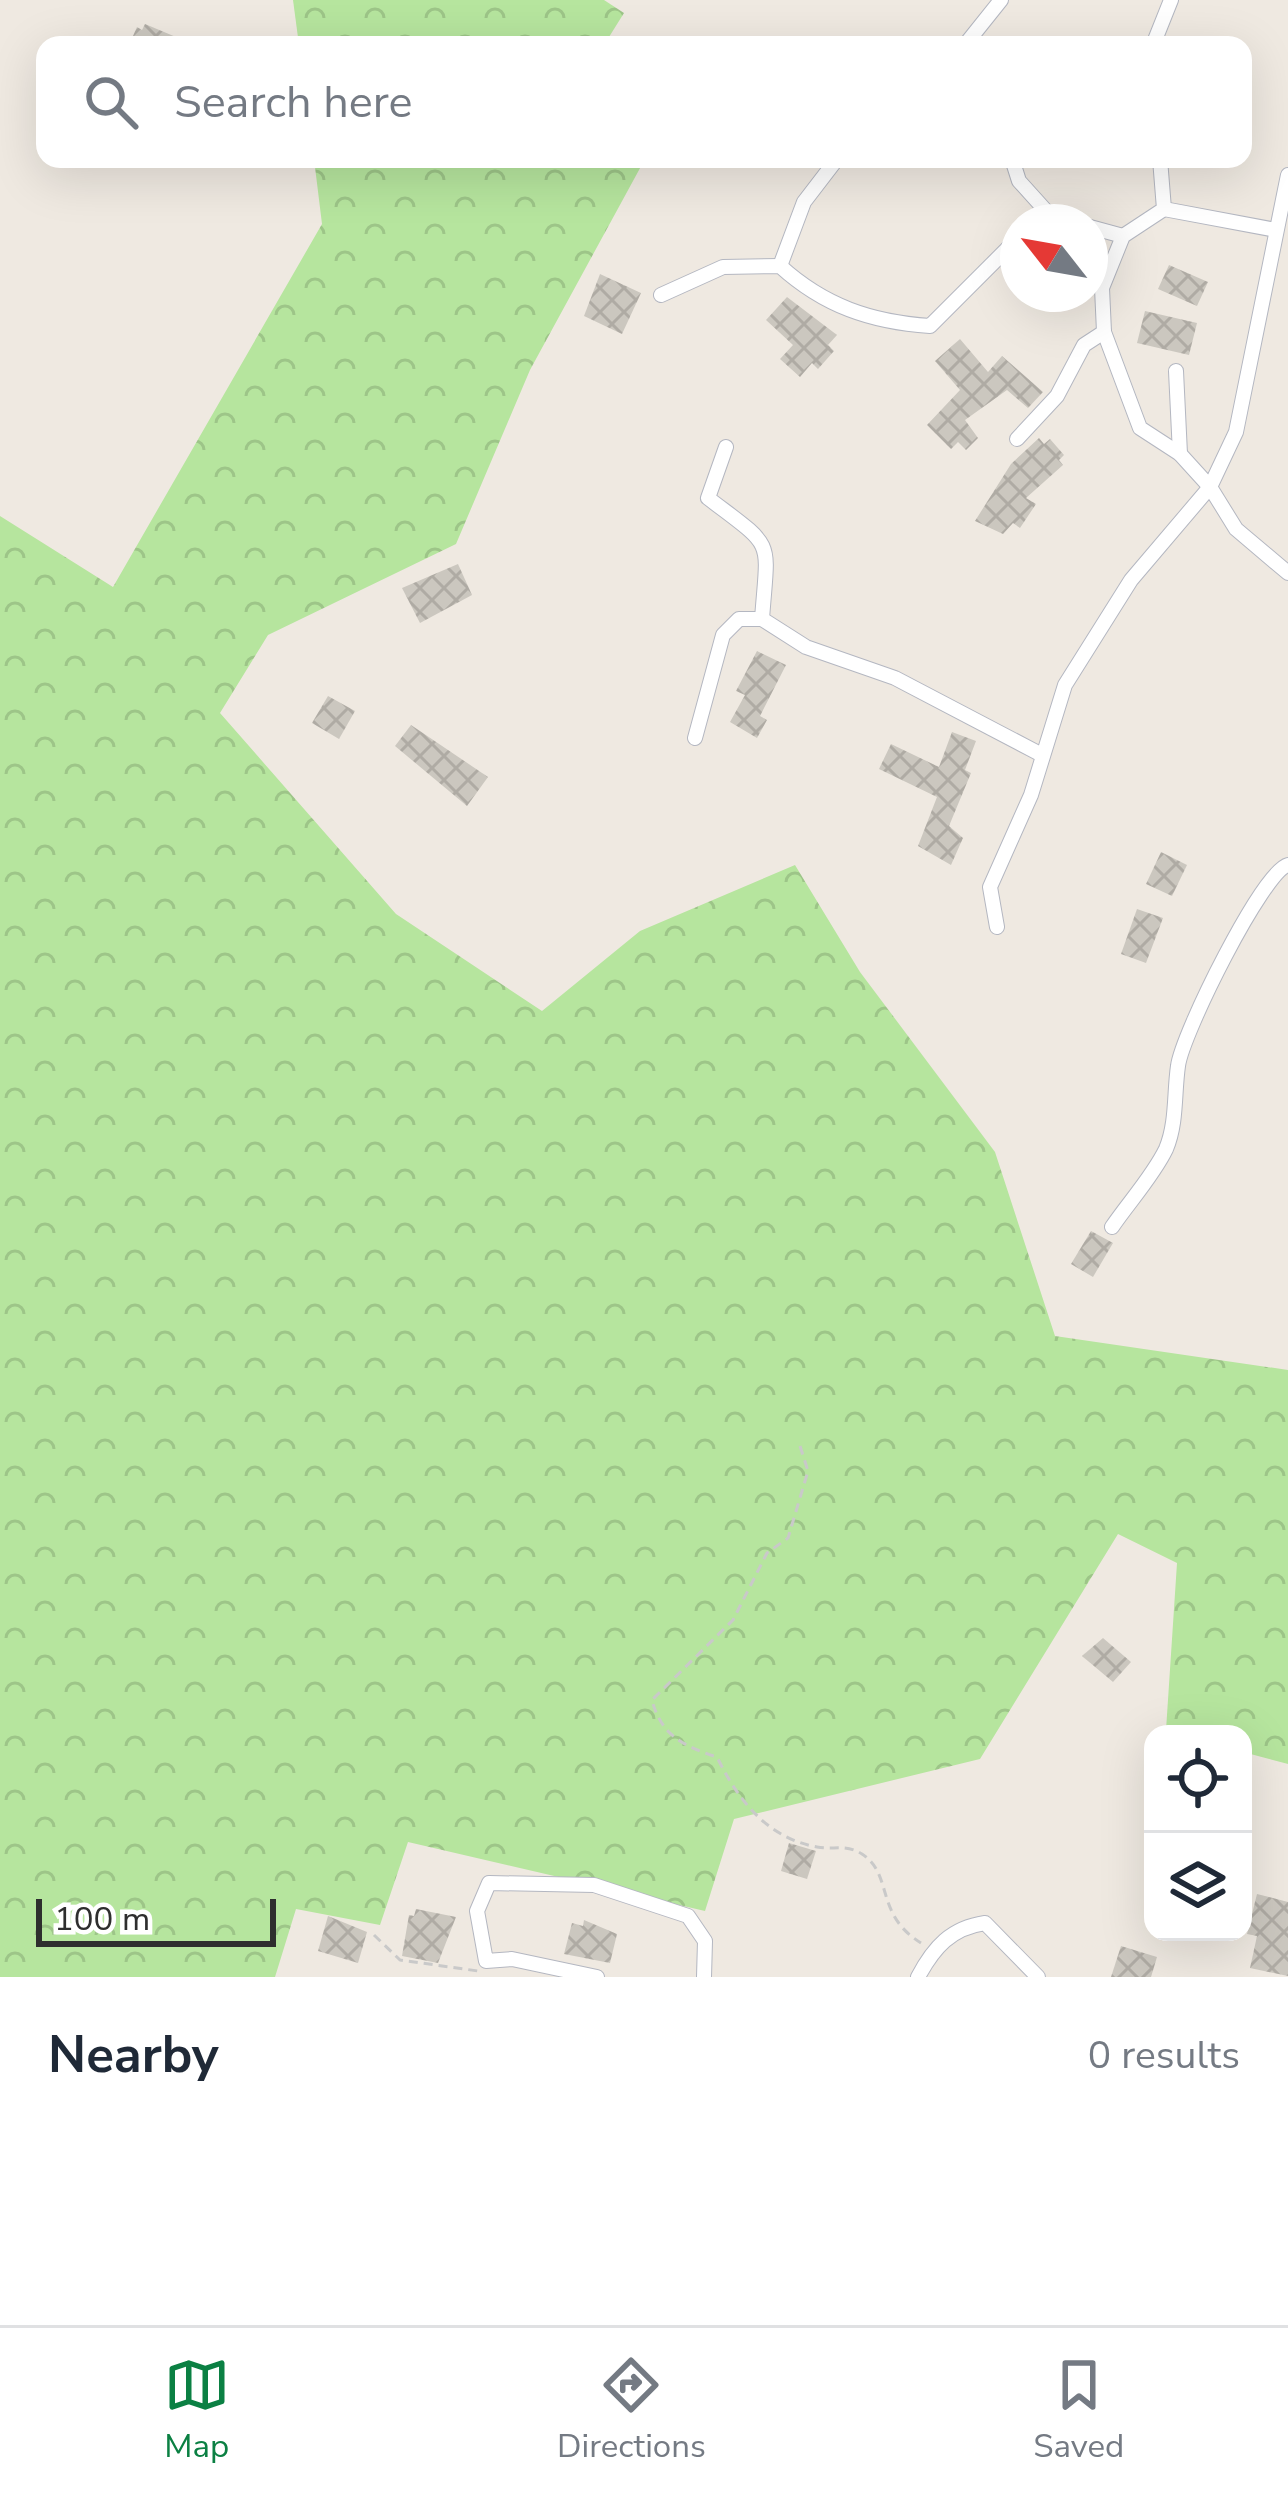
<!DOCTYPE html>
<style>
:root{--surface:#fff;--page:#f6f6f7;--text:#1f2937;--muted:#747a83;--line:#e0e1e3;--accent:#0b8043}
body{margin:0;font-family:"Nunito Sans",sans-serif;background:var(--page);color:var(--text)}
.controls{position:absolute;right:36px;bottom:36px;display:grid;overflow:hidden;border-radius:24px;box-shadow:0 12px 48px #0002}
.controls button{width:108px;height:108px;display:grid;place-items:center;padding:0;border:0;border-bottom:3px solid var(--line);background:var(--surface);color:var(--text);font:60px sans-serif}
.compass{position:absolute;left:1000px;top:204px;width:108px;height:108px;border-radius:50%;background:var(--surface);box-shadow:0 12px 48px #0002;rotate:301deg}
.scale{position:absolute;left:36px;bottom:30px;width:240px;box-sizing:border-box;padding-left:12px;border:6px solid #2e2e2e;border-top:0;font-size:33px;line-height:42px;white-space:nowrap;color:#2e2e2e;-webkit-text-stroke:9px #fff;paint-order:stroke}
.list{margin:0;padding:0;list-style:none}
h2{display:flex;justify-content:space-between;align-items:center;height:156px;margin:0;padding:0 48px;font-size:51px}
h2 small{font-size:39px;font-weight:400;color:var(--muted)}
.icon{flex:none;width:66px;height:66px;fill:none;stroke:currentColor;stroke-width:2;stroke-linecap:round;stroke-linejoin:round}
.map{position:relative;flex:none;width:1288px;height:1977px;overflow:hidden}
.search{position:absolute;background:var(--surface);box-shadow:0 12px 48px #0002;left:36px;right:36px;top:36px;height:132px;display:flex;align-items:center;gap:30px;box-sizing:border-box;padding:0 42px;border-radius:24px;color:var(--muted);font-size:45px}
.sheet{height:348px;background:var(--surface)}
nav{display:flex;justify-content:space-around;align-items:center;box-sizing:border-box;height:168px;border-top:3px solid var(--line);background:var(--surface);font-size:33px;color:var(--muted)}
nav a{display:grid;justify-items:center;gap:6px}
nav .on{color:var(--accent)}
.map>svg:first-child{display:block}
.forest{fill:url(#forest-crowns)}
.building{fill:url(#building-cross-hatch)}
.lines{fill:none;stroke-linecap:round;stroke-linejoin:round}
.minor-casing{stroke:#b4b7c1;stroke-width:16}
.path{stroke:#c9c9c9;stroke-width:3;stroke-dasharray:9 6;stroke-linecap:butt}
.minor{stroke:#fff;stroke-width:14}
</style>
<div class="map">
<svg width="1288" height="1977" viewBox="0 0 1288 1977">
<defs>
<pattern id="forest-crowns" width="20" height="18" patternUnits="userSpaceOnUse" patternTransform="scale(3)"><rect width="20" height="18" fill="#b6e59e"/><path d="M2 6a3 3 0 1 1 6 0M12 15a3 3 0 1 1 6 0" fill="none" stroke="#9dc588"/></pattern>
<pattern id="building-cross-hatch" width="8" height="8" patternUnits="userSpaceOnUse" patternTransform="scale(3)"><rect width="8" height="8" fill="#cbc7bf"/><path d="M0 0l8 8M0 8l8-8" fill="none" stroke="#afaba4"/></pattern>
</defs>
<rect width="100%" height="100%" fill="#efe9e1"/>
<g class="forest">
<polygon points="293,0 604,0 624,13 604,45 299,45"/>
<polygon points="314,159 645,159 530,370 456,544 268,635 220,713 396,914 542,1011 640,931 795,865 860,972 995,1152 1055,1336 1288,1370 1288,1764 1243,1752 1243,1734 1166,1730 1177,1563 1118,1534 980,1759 734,1819 705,1911 408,1842 380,1925 296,1909 275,1977 0,1977 0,516 113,587 322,224"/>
</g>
<g class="building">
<polygon points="145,24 195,45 129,45 137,27 142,30"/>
<polygon points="1169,265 1208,282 1197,306 1158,289"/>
<polygon points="600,274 641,293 622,334 584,316"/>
<polygon points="787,297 837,335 828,345 834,351 818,369 812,363 800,377 780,359 793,345 766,320"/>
<polygon points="1145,311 1197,323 1189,355 1137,343"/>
<polygon points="960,339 988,372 1002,356 1043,392 1028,408 1007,390 965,420 978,438 966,450 958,442 951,449 927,425 960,390 935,361"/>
<polygon points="1039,438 1044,444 1050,439 1064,455 1059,460 1063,465 1026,498 1036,504 1020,528 1013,523 1003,534 975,521 1011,464"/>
<polygon points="458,564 472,595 420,623 402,588"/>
<polygon points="757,651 786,665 760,716 767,720 757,738 730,722 745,695 736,691"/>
<polygon points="328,696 355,711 339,739 312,723"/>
<polygon points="411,725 488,777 467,806 395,746"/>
<polygon points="952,732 976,741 965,770 971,773 949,826 963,838 951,865 918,846 937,797 879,769 891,744 939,767"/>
<polygon points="1161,852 1187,865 1172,896 1146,884"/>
<polygon points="1137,909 1163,918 1146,963 1121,954"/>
<polygon points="1091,1231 1113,1243 1093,1277 1071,1264"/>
<polygon points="1103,1638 1131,1662 1113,1682 1082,1656"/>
<polygon points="789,1843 816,1851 807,1879 781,1871"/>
<polygon points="1257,1894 1288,1902 1288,1976 1250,1968 1257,1936 1247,1934"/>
<polygon points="416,1909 456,1917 438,1963 402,1956 409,1915 414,1916"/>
<polygon points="328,1916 367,1932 358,1963 318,1951"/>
<polygon points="584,1920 617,1934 610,1963 564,1954 572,1923 583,1926"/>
<polygon points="1121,1946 1157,1957 1151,1977 1111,1977"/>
</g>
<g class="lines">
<g class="minor-casing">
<g id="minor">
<polyline points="965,45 1001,0"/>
<polyline points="1153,45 1171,0"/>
<polyline points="1012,159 1019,181 1056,222"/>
<polyline points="1160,159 1164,209 1123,236 1102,288 1104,332 1140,428 1180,454 1210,487 1236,529 1288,573"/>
<polyline points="1164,209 1276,230"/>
<polyline points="1090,227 1123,236"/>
<polyline points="780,266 804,202 837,159"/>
<path d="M661,295l62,-28 57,-1c44,40 91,56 150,60l88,-88"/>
<polyline points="1176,371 1180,454"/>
<polyline points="1017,439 1057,396 1084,345 1104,332"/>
<path d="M726,447l-18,51c68,52 60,38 54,121l44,28 89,31 147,77"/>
<polyline points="695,738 723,635 739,619 762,619"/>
<polyline points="997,927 990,887 1031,795 1065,685 1131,580 1210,487 1236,432 1288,175"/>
<path d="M1112,1227c17,-25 41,-51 54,-78 11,-26 8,-56 12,-83 4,-32 85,-195 110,-201"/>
<polyline points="597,1977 512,1959 486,1961 477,1911 489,1883 594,1885 688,1916 705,1941 704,1977"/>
<path d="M918,1977c16,-30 33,-49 67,-54l53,54"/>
</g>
</g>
<g class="path">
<path d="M800,1446l8,25 -20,67 -21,15 -34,67 -81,80c9,35 31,46 65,57 21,43 50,81 100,90 16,3 30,-3 45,7 32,21 12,60 59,89"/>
<polyline points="374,1935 400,1960 478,1971"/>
</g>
<use href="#minor" class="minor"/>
</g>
</svg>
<div class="controls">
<button><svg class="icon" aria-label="locate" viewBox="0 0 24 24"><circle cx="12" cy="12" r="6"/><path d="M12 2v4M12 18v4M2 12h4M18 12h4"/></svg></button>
<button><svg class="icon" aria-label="layers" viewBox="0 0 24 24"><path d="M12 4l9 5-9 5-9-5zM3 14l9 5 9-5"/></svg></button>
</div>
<svg class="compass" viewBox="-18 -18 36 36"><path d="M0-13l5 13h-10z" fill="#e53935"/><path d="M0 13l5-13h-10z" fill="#747a83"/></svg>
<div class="scale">100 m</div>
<div class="search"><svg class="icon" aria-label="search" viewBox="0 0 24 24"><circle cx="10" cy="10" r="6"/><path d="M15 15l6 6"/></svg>Search here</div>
</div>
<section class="sheet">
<h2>Nearby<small>0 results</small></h2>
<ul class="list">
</ul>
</section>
<nav>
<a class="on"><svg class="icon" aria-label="map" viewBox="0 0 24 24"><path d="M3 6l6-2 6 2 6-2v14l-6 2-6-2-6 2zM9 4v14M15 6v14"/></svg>Map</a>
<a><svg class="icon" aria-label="directions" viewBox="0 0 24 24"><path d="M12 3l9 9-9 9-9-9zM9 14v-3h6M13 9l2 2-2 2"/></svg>Directions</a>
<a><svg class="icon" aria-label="saved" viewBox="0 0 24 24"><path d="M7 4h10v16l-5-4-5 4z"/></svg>Saved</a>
</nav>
